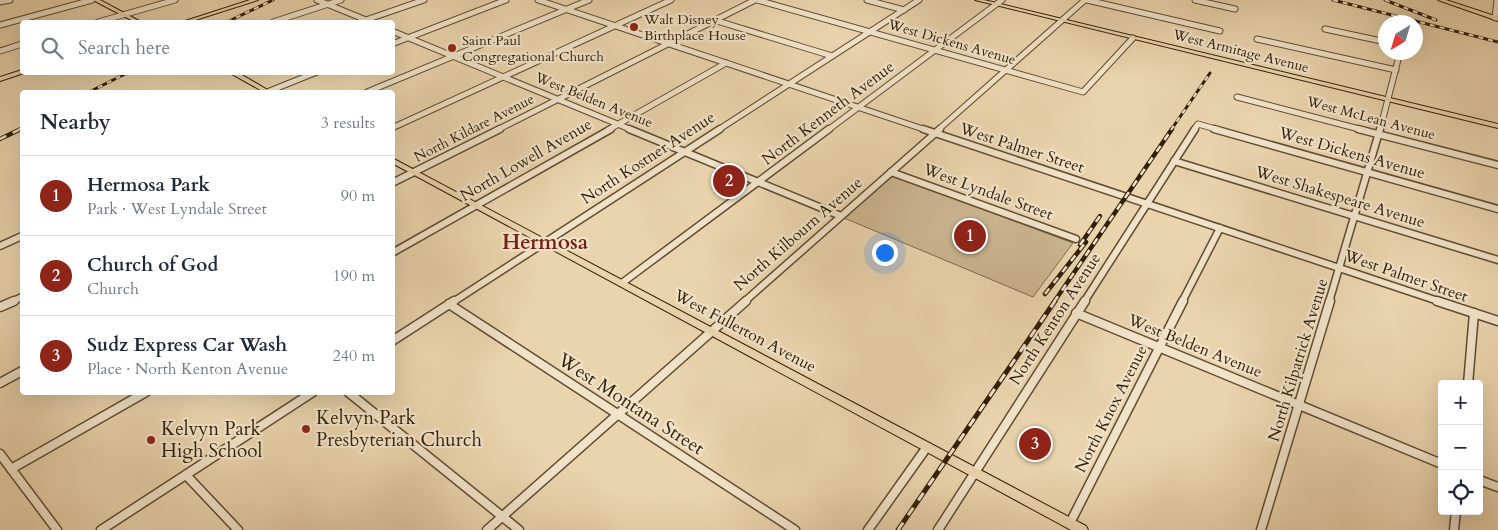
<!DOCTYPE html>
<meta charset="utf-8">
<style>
:root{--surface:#fff;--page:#f6f6f7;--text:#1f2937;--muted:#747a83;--line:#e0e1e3;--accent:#8f2418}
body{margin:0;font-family:Cardo,serif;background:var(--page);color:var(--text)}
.controls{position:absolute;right:15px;bottom:15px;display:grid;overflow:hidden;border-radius:5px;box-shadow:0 5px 20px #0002}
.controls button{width:45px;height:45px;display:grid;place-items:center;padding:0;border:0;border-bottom:1px solid var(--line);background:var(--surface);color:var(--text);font:25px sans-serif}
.compass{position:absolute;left:1378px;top:15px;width:45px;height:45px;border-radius:50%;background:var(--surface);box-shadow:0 5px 20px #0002;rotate:218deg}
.you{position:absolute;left:884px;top:252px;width:18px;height:18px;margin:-12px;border:4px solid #fff;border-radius:50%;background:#1a73e8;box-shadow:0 0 0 8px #1a73e833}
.badge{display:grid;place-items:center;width:32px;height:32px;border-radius:50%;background:var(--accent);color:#fff;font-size:16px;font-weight:700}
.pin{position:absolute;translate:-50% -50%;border:2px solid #fff;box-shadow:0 1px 5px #0006}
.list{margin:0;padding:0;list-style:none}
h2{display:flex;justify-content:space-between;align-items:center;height:65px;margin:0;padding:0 20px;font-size:21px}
h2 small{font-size:16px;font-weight:400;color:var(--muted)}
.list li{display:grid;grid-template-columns:32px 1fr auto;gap:15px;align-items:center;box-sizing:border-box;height:80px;padding:0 20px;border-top:1px solid var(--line)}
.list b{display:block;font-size:19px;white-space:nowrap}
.list p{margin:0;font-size:16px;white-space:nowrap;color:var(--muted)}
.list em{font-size:16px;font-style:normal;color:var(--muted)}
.icon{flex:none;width:28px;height:28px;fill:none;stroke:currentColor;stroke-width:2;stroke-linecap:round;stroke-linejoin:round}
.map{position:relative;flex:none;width:1498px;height:530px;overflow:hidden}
.search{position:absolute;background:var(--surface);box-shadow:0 5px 20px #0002;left:20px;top:20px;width:375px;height:55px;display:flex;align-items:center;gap:12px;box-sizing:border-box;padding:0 18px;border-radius:5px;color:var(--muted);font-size:19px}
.panel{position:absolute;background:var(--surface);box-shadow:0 5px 20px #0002;left:20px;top:90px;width:375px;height:305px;border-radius:5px}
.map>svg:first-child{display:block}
.green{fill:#cbb590;stroke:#7e6a4a}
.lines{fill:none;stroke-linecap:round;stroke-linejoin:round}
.minor-far2-casing{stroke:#604c2e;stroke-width:7}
.minor-far1-casing{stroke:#604c2e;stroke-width:9}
.minor-casing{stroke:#604c2e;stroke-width:11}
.major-casing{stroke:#321e04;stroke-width:2}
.minor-far2{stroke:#f1e3ca;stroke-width:5}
.minor-far1{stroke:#f1e3ca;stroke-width:6}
.minor{stroke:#f1e3ca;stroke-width:8}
.major{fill:#ead4ad;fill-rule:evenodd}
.rail-far2-casing{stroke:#321e04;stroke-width:3}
.rail-far1-casing{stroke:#321e04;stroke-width:4.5}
.rail-casing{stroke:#321e04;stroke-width:5}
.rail-far2{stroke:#f1e3ca;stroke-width:2;stroke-dasharray:5;stroke-linecap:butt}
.rail-far1{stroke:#f1e3ca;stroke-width:2.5;stroke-dasharray:7;stroke-linecap:butt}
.rail{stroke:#f1e3ca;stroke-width:3;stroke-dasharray:9;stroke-linecap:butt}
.poi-dot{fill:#8f2418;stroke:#f1e3ca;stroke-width:2}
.labels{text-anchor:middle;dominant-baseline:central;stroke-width:4.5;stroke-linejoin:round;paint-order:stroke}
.far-poi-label{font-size:14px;fill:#321e04;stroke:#f1e3ca;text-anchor:start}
.far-street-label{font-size:14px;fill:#321e04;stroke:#f1e3ca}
.street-label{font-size:16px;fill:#321e04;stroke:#f1e3ca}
.near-street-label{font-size:19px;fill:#321e04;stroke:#f1e3ca}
.near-poi-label{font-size:19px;fill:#321e04;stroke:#f1e3ca;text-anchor:start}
.district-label{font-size:21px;font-weight:bold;fill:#7a1f14;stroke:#f1e3ca}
</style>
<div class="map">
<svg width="1498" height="530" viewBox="0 0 1498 530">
<rect width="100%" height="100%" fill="#ead4ad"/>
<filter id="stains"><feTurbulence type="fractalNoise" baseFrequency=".004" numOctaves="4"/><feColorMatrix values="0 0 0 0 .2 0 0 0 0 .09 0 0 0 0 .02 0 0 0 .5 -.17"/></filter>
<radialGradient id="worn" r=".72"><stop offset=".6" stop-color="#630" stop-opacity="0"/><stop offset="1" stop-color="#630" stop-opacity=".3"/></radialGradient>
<polygon class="green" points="893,176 896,177 1073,243 1033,297 844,218"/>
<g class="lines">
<g class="minor-far2-casing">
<g id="minor-far2">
<polyline points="317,0 366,20"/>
<polyline points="538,0 926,130"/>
<polyline points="757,0 1083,92 1133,38"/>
<polyline points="867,0 904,10"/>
<polyline points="1087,0 1220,31"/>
<polyline points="1195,0 1235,9"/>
<polyline points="0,2 10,0"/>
<polyline points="1495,18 1497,0"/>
<polyline points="714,20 832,56"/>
<polyline points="98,22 175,0"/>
<polyline points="273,22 341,0"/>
<polyline points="360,22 424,0"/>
<polyline points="0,25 92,0"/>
<polyline points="1325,29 1386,42"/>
<polyline points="392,31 632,130"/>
<polyline points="1257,39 1396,70"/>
<polyline points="392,44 506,0"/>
<polyline points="0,51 22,44"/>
<polyline points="267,92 317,72"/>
<polyline points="367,92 589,0"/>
<polyline points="1237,97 1363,130"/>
<polyline points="392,128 671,0"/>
<polyline points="497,130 755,0"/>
<polyline points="608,130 726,63"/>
<polyline points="718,130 919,0"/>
<polyline points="828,130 1002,0"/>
<polyline points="938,130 1085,0"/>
<polyline points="1194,130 1198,124 1219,130"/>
<polyline points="1380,130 1400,52"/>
</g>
</g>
<g class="minor-far1-casing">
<g id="minor-far1">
<polyline points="629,129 841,216"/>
<polyline points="923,129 1441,302"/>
<polyline points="1214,129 1498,209"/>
<polyline points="1358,129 1498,165"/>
<polyline points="1174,161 1498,260"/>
<polyline points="891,172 1076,239"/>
<polyline points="392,183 500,129"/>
<polyline points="0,246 22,236"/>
<polyline points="392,253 611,129"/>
<polyline points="622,283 829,129"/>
<polyline points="11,302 22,297"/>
<polyline points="453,302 720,129"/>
<polyline points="744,302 940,129"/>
<polyline points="1084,302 1195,129"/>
<polyline points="1182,302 1220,228"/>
<polyline points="1329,302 1380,129"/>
</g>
</g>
<g class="minor-casing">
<g id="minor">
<polyline points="1437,301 1498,321"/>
<polyline points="449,304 795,530"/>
<polyline points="0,307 14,301"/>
<polyline points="1076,313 1442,464"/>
<polyline points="392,341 454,301"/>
<polyline points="0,383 22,371"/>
<polyline points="1468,384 1474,313"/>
<polyline points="348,392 519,530"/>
<polyline points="0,454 57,530"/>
<polyline points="11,469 146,392"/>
<polyline points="186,475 238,530"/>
<polyline points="1479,480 1498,487"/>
<polyline points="1070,523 1183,301"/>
<polyline points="101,530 313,392"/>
<polyline points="487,530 746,301"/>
<polyline points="868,530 927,447"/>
<polyline points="938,530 1085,301"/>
<polyline points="1261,530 1330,301"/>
<polyline points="1454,530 1456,511"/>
</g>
</g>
<g class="major-casing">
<g id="major">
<polygon points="93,0 100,0 141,22 135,22"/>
<polygon points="250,0 258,0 189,22 182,22"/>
<polygon points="975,0 984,0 1498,124 1498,128"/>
<polygon points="1438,0 1446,0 1498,17 1498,21"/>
<polygon points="22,70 24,73 0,81 0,77"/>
<polygon points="228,72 237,72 271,92 264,92"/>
<polygon points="392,158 1086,526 1088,530 1071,530 392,163"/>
</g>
</g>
<use href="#minor-far2" class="minor-far2"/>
<use href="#minor-far1" class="minor-far1"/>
<use href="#minor" class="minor"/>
<use href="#major" class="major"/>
<g class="rail-far2-casing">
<g id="rail-far2">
<polyline points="1333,0 1498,42"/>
<polyline points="1385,0 1436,20"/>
<polyline points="227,22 273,0"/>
<polyline points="89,92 129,72"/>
<polyline points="18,130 22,128"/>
<polyline points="1171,130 1210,73"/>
</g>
</g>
<g class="rail-far1-casing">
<g id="rail-far1">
<polyline points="0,139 21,129"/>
<polyline points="1080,245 1100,216"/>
<polyline points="1045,294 1086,242"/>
<polyline points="1054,302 1172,129"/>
</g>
</g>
<g class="rail-casing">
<polyline id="rail" points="898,530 1055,301"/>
</g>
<use href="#rail-far2" class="rail-far2"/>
<use href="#rail-far1" class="rail-far1"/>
<use href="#rail" class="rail"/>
</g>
<g class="poi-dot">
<circle cx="634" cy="27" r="5"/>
<circle cx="452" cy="48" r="5"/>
<circle cx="306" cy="429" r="5"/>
<circle cx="151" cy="440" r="5"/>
</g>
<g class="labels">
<g class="far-poi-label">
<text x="644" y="19">Walt Disney<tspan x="644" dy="16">Birthplace House</tspan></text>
<text x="462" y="40">Saint Paul<tspan x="462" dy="16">Congregational Church</tspan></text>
</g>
<g class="far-street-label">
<text transform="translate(952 42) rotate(16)">West Dickens Avenue</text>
<text transform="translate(1241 51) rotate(14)">West Armitage Avenue</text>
<text transform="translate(594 100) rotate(22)">West Belden Avenue</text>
<text transform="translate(1371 118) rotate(15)">West McLean Avenue</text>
<text transform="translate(474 128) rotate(-27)">North Kildare Avenue</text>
</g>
<g class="street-label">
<text transform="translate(828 113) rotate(-37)">North Kenneth Avenue</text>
<text transform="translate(1022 148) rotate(18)">West Palmer Street</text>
<text transform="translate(1352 153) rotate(16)">West Dickens Avenue</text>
<text transform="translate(648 158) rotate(-33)">North Kostner Avenue</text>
<text transform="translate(526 160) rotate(-30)">North Lowell Avenue</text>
<text transform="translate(988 192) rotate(20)">West Lyndale Street</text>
<text transform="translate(1340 197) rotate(17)">West Shakespeare Avenue</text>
<text transform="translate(798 234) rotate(-41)">North Kilbourn Avenue</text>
<text transform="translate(1406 276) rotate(19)">West Palmer Street</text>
<text transform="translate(1055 319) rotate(-57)">North Kenton Avenue</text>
<text transform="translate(745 331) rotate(28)">West Fullerton Avenue</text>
<text transform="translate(1195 346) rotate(22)">West Belden Avenue</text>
<text transform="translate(1298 360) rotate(-73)">North Kilpatrick Avenue</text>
<text transform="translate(1111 409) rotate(-63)">North Knox Avenue</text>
</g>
<g class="near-street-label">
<text transform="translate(631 404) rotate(33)">West Montana Street</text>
</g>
<g class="near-poi-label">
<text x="316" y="418">Kelvyn Park<tspan x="316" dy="22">Presbyterian Church</tspan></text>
<text x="161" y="429">Kelvyn Park<tspan x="161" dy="22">High School</tspan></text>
</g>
<g class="district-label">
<text x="545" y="242">Hermosa</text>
</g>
</g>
<rect width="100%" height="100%" filter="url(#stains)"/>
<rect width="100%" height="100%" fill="url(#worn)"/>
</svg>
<div class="controls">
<button>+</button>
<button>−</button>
<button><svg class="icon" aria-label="locate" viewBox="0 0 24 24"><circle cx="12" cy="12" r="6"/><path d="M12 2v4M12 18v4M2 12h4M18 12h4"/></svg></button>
</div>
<svg class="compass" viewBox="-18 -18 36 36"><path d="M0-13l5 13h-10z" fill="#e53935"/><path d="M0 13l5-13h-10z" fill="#747a83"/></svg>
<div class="you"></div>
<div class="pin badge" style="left:970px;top:236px">1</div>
<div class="pin badge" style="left:729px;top:181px">2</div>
<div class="pin badge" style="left:1035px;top:444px">3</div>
<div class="search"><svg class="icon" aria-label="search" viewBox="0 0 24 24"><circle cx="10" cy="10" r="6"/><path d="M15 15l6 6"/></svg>Search here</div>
<section class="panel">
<h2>Nearby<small>3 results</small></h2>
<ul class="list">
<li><span class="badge">1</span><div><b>Hermosa Park</b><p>Park · West Lyndale Street</p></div><em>90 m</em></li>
<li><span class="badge">2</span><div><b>Church of God</b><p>Church</p></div><em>190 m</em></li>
<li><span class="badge">3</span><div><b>Sudz Express Car Wash</b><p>Place · North Kenton Avenue</p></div><em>240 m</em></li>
</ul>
</section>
</div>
